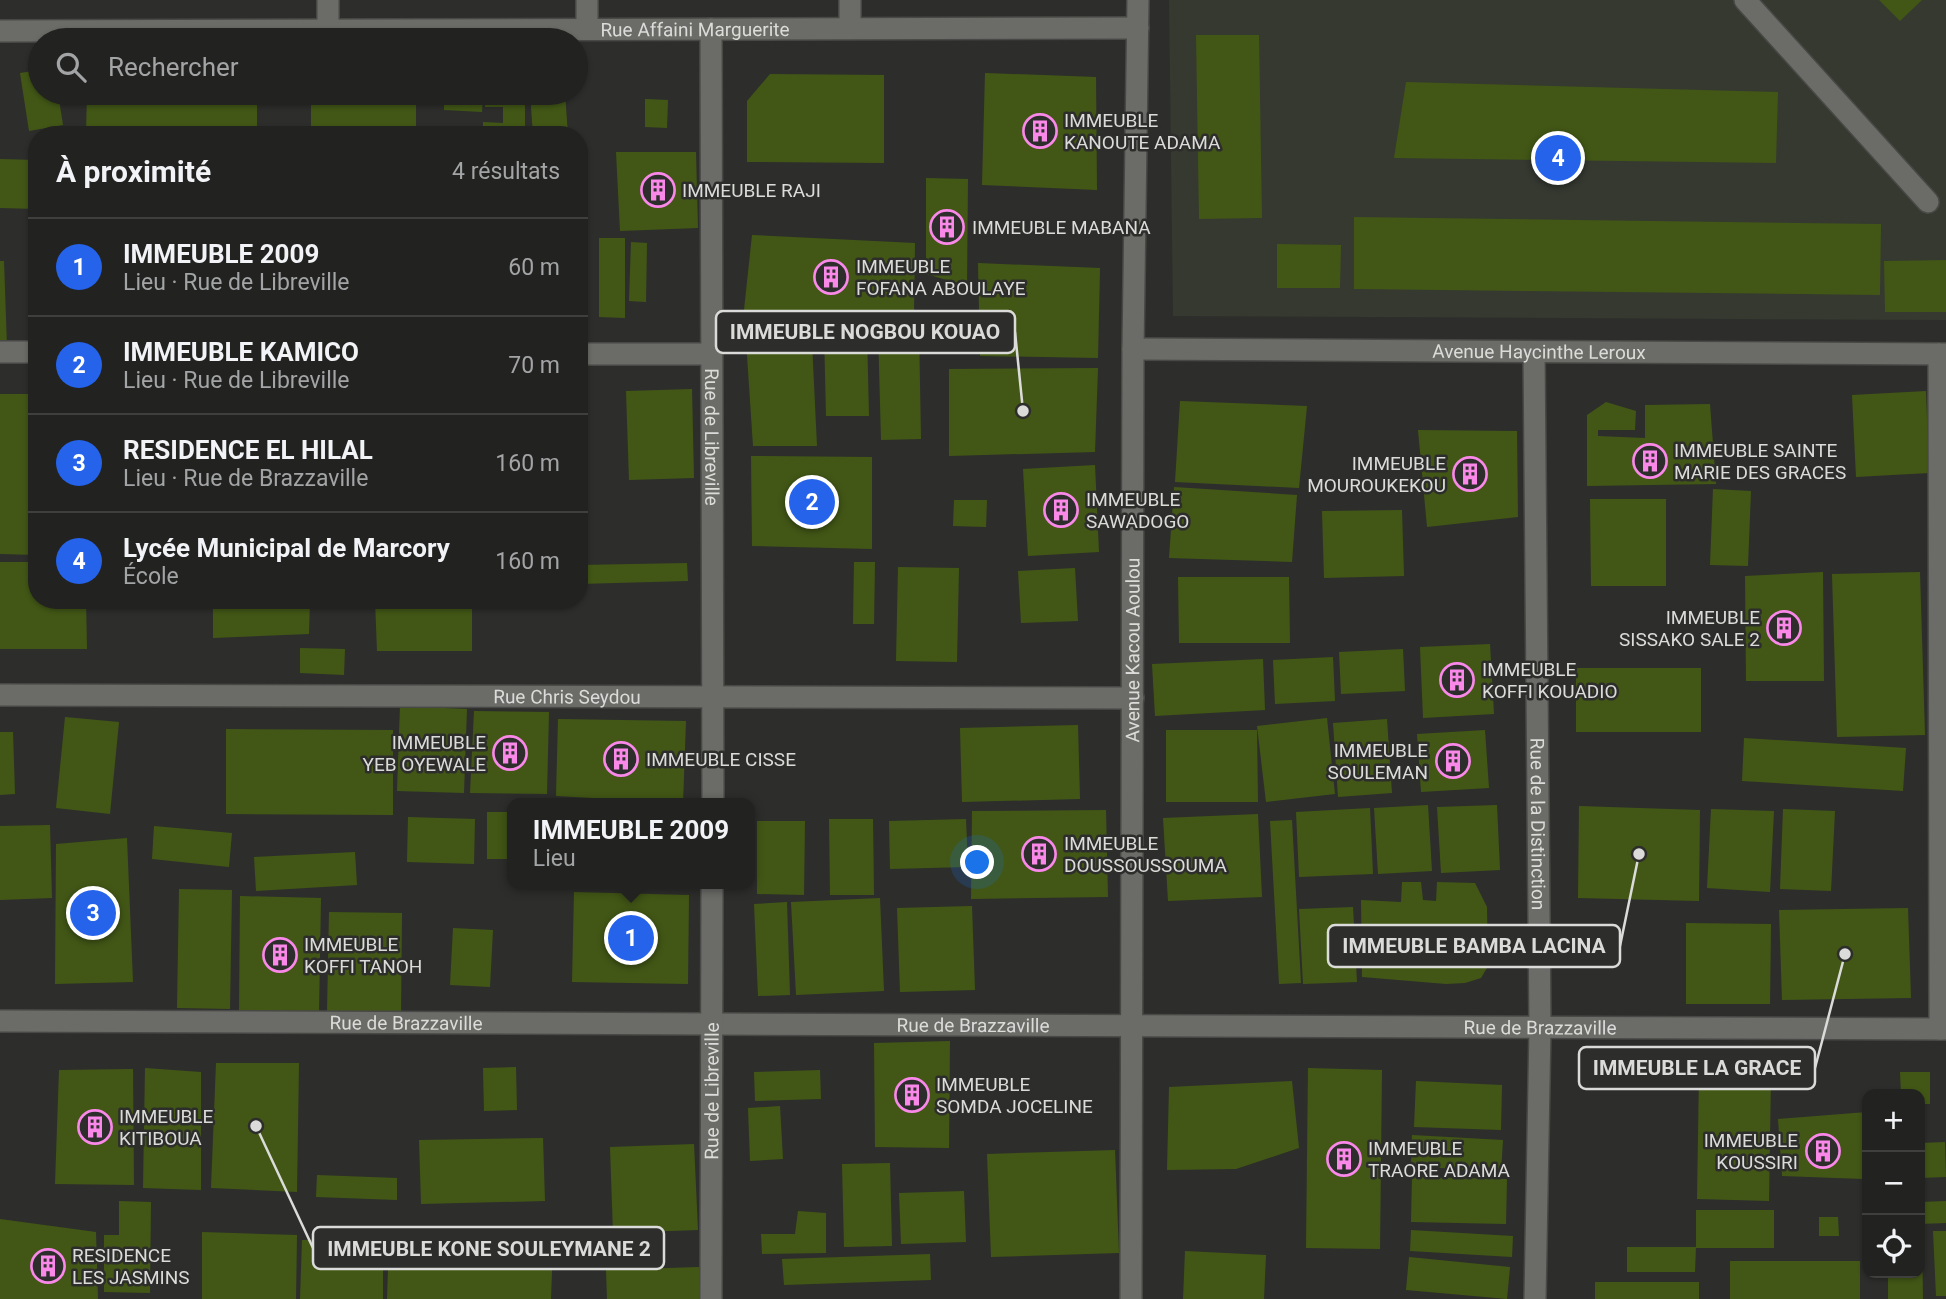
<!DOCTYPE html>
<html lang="fr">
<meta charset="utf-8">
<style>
:root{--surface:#222220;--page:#2a2a29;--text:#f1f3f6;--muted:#a2a4a5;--line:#3f3f3e;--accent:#2563eb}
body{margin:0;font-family:Roboto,sans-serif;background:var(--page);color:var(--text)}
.controls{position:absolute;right:21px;bottom:21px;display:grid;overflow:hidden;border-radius:14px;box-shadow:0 2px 5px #0004}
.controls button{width:63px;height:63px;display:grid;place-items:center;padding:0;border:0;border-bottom:2px solid var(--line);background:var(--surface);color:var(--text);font:35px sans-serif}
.you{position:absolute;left:978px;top:863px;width:24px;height:24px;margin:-18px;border:5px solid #fff;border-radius:50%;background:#1a73e8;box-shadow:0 0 0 10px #1a73e833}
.badge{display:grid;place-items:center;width:46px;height:46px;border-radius:50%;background:var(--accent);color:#fff;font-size:23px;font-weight:700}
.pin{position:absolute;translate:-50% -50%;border:4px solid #fff;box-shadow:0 2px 7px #0006}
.popup{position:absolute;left:507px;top:798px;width:248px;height:91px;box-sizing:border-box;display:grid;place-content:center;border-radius:14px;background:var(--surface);filter:drop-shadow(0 2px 5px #0005);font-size:23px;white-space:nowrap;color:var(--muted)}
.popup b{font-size:26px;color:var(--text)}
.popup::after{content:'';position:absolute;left:50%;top:100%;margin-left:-14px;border:14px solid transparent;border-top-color:var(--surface)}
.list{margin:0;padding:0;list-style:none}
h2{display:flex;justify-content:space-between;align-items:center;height:91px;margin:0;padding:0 28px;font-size:30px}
h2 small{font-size:23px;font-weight:400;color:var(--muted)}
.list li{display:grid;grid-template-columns:46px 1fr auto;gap:21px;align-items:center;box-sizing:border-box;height:98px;padding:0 28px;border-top:2px solid var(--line)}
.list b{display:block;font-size:26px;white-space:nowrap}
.list p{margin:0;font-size:23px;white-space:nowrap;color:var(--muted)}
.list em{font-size:23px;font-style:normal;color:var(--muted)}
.icon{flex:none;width:38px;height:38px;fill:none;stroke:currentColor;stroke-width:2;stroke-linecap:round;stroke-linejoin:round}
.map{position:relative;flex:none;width:1946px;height:1299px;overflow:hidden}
.search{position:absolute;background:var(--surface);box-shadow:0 2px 5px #0004;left:28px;top:28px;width:560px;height:77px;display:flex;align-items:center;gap:18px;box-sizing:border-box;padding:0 24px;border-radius:38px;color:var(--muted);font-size:26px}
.panel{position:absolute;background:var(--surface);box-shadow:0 2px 5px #0004;left:28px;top:126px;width:560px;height:483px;border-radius:28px}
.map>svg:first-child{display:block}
.built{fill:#353930}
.building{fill:#425716}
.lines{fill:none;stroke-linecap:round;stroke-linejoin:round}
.lane-casing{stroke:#484946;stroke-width:24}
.street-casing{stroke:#484946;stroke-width:24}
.lane{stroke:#6b6c68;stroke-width:21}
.street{stroke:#6b6c68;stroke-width:21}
.labels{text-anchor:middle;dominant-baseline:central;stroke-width:5;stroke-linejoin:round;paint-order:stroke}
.street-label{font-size:19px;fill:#dbdcd9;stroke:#2d2e2b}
.poi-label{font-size:19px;fill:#dbdcd9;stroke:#2d2e2b;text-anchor:start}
.leader{fill:none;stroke:#dbdcd9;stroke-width:2.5}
.callout-dot{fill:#dbdcd9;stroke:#2d2e2b;stroke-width:2.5}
.callout{fill:#2d2e2b;stroke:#dbdcd9;stroke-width:2.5}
.callout-label{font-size:21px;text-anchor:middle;font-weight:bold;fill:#dbdcd9}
</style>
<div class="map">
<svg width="1946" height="1299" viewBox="0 0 1946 1299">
<rect width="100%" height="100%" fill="#2d2e2b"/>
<polygon class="built" points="1169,0 1946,0 1946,320 1173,316"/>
<g class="building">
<polygon points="1879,0 1922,0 1900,21"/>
<polygon points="1196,35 1259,35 1262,218 1199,219"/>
<polygon points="40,70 40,93 58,93 63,125 29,131 20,73"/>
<polygon points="985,73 1096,77 1097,190 982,185"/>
<polygon points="770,74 884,75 884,163 747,162 747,101"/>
<polygon points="1406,82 1778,92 1776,163 1394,158"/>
<polygon points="87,93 257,93 257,135 86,135"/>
<rect x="311" y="93" width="105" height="42"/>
<polygon points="485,93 525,93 525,135 483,135 483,122 503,123 503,107 485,107"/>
<polygon points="530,93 565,93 568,135 533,135"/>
<polygon points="444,95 483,97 482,112 444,110"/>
<polygon points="645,99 668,100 667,128 645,127"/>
<polygon points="616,152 696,152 698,228 620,231"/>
<polygon points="0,159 37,160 37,209 0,208"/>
<polygon points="926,178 968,179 967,286 926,274"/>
<polygon points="1354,217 1881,224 1880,295 1354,289"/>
<polygon points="752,235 915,243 914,313 744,310"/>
<polygon points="599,238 625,238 625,318 599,317"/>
<polygon points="631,242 647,243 646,302 629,301"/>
<polygon points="1277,244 1341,245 1340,288 1277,288"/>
<polygon points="1946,260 1946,312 1885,312 1884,261"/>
<polygon points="0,261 4,261 7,347 0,346"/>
<polygon points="978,263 1100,268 1098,358 980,356"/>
<polygon points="811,322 817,446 753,446 745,325"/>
<polygon points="919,329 921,439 881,440 878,330"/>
<polygon points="824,332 867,332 869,416 826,416"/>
<polygon points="1098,368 1095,452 949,456 949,369"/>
<polygon points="692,389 694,478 629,480 626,391"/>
<polygon points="1926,391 1929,473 1856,477 1852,395"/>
<polygon points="0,394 37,394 37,555 0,554"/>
<polygon points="1180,401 1307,406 1299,488 1175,482"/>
<polygon points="1606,402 1636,411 1635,430 1598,430 1598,436 1645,438 1645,405 1710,404 1716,484 1587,486 1587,415"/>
<polygon points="1418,430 1517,431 1518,517 1427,527"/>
<polygon points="751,456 872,457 872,549 752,546"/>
<polygon points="1095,465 1099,552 1028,556 1023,469"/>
<polygon points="1174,487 1297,495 1292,562 1169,558"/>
<polygon points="1713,489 1751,491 1748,566 1710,565"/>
<polygon points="1590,499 1666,499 1666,586 1591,586"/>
<polygon points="954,500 987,500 986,527 953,526"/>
<polygon points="1402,510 1404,576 1324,578 1322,511"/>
<polygon points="0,562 37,562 37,600 86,600 87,649 0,649"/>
<polygon points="854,562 875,562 874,624 853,624"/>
<polygon points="687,563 688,581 579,584 579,565"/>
<polygon points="898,567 959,568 957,662 896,661"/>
<polygon points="1075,568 1078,621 1021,623 1018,571"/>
<polygon points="1823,572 1824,681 1746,681 1745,576"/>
<polygon points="1920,572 1925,735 1837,737 1832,574"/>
<polygon points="1178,577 1289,577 1290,643 1179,643"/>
<polygon points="213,600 310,600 309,634 213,638"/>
<polygon points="375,600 472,600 472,651 377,651"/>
<polygon points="1490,644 1494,714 1423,718 1420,647"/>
<polygon points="300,648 345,649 344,675 300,673"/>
<polygon points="1403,649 1405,691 1341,694 1339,652"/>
<polygon points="1333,657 1335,701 1275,704 1273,660"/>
<polygon points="1263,659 1265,710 1155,716 1152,664"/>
<rect x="1576" y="668" width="125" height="64"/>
<polygon points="400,706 467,709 464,793 397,791"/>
<polygon points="474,711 549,712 547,794 470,793"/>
<polygon points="65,717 119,722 110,814 56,808"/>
<polygon points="1327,718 1335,794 1266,802 1257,726"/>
<polygon points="558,719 686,721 683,803 556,796"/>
<polygon points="1387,719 1392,793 1338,797 1333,723"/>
<polygon points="1078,725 1080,799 962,802 960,728"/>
<polygon points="226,729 393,730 393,815 226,814"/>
<polygon points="1166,730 1257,730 1258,802 1166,802"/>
<polygon points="1485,730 1489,788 1421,792 1417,734"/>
<polygon points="0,732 13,732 15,794 0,795"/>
<polygon points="1744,738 1906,748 1903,791 1742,781"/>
<polygon points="1428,805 1432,871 1378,874 1374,808"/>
<polygon points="1497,805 1500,870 1441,873 1437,807"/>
<polygon points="1579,806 1700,810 1699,901 1578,898"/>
<polygon points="1370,808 1373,874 1299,877 1296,812"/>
<polygon points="1711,809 1774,811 1770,892 1707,888"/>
<polygon points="1783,809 1835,811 1831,891 1780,889"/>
<polygon points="1106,810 1108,897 971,899 972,811"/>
<rect x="487" y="812" width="25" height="47"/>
<polygon points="1258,814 1262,897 1168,901 1163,818"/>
<polygon points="408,817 475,819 474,864 407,862"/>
<polygon points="829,819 873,819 874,895 830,895"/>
<polygon points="966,819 968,867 890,869 889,821"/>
<polygon points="1292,820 1301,983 1279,984 1270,821"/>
<polygon points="757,821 805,821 804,895 757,894"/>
<polygon points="50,825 52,898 0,900 0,826"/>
<polygon points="154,826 232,833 229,867 152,859"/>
<polygon points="127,838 133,982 55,984 56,844"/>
<polygon points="355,852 357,885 256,891 254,857"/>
<polygon points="1402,882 1421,882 1423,900 1436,901 1437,882 1475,883 1487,907 1488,966 1481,978 1465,983 1446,984 1362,977 1361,900 1401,902"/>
<polygon points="179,889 232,890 230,1009 177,1008"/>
<polygon points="574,892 689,895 688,984 572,982"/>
<polygon points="240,896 321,898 319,1013 239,1012"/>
<polygon points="880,898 884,991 796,995 791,902"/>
<polygon points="787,902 790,995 758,996 754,904"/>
<polygon points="972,906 975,990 900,992 897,908"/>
<polygon points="1353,907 1357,982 1303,984 1299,909"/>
<polygon points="1908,908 1911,998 1782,1000 1779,910"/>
<polygon points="329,912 402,913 401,1014 327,1012"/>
<polygon points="1686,923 1771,924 1770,1004 1686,1004"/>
<polygon points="453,928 493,930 490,987 450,985"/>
<polygon points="950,1041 949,1148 875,1147 874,1043"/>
<polygon points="216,1063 299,1063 297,1192 211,1188"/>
<polygon points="516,1067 517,1110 484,1111 483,1068"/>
<polygon points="145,1068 201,1072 201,1190 143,1188"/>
<polygon points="1308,1068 1382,1070 1380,1249 1306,1248"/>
<polygon points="133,1069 134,1185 55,1184 59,1070"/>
<polygon points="820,1070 821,1099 755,1101 754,1072"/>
<polygon points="1900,1072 1930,1072 1930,1104 1920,1104 1920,1094 1901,1094"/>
<polygon points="1699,1074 1771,1075 1769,1201 1697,1199"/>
<polygon points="1292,1081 1299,1148 1236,1169 1167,1170 1169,1087"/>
<polygon points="1416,1081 1502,1085 1501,1130 1414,1127"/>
<polygon points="780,1106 783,1159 750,1161 748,1108"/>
<polygon points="1867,1112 1863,1179 1782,1176 1778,1119"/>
<polygon points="1412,1135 1503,1140 1501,1172 1411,1166"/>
<polygon points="543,1138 545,1201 421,1204 419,1140"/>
<polygon points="1945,1142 1946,1177 1920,1178 1920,1143"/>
<polygon points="694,1144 698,1230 613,1233 610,1147"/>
<polygon points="1115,1150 1119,1253 991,1257 987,1154"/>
<polygon points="890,1163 892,1246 844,1247 842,1164"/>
<polygon points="317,1175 397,1178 397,1200 316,1197"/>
<polygon points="1412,1177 1507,1179 1506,1224 1411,1222"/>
<polygon points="964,1191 966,1242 901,1244 899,1193"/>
<polygon points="119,1201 151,1202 150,1293 104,1292 104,1235 119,1235"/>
<polygon points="1946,1201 1946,1223 1920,1224 1920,1202"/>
<rect x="1696" y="1210" width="78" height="38"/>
<polygon points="798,1211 826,1213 826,1253 762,1254 761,1234 795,1234"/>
<polygon points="1819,1217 1838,1217 1839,1236 1819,1236"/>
<polygon points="0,1219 96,1232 98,1299 0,1299"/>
<polygon points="1411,1230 1513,1236 1512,1257 1410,1251"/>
<polygon points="1933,1231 1946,1231 1946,1296 1936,1296"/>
<polygon points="202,1232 297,1235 296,1299 202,1299"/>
<polygon points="383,1238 383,1299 300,1299 302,1240"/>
<polygon points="389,1240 553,1243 551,1299 387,1299"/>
<polygon points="1920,1241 1922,1241 1923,1299 1888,1299 1888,1273 1920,1273"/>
<polygon points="1627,1247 1696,1247 1695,1272 1627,1272"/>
<polygon points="1185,1251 1266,1255 1264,1299 1183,1299"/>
<polygon points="930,1254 931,1280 784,1285 782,1259"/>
<polygon points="1409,1257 1510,1267 1507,1299 1406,1290"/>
<rect x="1730" y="1261" width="130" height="38"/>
<polygon points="699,1267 701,1299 607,1299 606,1270"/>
<rect x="1595" y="1282" width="104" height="17"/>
</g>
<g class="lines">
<g class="lane-casing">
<polyline id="lane" points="1745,0 1928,202"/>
</g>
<g class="street-casing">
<g id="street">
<polyline points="328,0 328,30"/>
<polyline points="587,0 587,29"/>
<polyline points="850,0 850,28"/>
<path id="s1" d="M711,29l2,774"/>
<path id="s2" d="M0,31l1138,-3"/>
<path id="s3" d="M1133,349l813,5"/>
<polyline points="0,352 37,352"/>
<path id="s4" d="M1534,352l6,676 -5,271"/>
<polyline points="579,354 711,354"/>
<polyline points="1939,354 1940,1029"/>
<path id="s5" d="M0,695l1133,3"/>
<path id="s6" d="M0,1021l1946,8"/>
<path id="s7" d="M711,1299l1,-415"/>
<path id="s8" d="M1131,1299l2,-950 5,-349"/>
</g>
</g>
<use href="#lane" class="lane"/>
<use href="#street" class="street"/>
</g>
<defs>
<g id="building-ring" transform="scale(1.75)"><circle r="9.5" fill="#2d2e2b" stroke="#f988e9" stroke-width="1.5"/><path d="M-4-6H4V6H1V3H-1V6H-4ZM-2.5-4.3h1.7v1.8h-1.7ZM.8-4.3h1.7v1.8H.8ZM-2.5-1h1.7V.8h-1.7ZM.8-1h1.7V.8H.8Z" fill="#f988e9"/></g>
</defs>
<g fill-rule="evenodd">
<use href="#building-ring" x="1040" y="131"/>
<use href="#building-ring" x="658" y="190"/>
<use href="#building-ring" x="947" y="227"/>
<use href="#building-ring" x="831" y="277"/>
<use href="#building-ring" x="1650" y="461"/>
<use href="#building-ring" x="1470" y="474"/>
<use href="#building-ring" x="1061" y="510"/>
<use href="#building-ring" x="1784" y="628"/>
<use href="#building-ring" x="1457" y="680"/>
<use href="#building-ring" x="510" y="753"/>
<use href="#building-ring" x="621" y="759"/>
<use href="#building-ring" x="1453" y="761"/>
<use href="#building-ring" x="1039" y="854"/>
<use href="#building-ring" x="280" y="955"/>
<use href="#building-ring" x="912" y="1095"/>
<use href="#building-ring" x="95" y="1127"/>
<use href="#building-ring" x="1823" y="1151"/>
<use href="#building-ring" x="1344" y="1159"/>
<use href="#building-ring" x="48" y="1266"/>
</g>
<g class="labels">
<g class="street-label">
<text stroke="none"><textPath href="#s2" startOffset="695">Rue Affaini Marguerite</textPath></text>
<text stroke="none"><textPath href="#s3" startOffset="406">Avenue Haycinthe Leroux</textPath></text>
<text stroke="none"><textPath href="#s1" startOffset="408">Rue de Libreville</textPath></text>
<text stroke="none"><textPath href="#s8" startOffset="649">Avenue Kacou Aoulou</textPath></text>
<text stroke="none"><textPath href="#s5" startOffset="567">Rue Chris Seydou</textPath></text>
<text stroke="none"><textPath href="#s4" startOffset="472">Rue de la Distinction</textPath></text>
<text stroke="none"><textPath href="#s6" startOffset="406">Rue de Brazzaville</textPath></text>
<text stroke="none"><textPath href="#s6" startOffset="973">Rue de Brazzaville</textPath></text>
<text stroke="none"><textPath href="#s6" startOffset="1540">Rue de Brazzaville</textPath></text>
<text stroke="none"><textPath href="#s7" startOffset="208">Rue de Libreville</textPath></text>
</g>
<g class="poi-label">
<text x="1064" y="120">IMMEUBLE<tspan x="1064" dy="22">KANOUTE ADAMA</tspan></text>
<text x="682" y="190">IMMEUBLE RAJI</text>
<text x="972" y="227">IMMEUBLE MABANA</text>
<text x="856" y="266">IMMEUBLE<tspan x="856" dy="22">FOFANA ABOULAYE</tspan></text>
<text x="1674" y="450">IMMEUBLE SAINTE<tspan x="1674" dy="22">MARIE DES GRACES</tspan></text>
<text x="1446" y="463" text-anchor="end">IMMEUBLE<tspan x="1446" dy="22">MOUROUKEKOU</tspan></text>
<text x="1086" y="499">IMMEUBLE<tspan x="1086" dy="22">SAWADOGO</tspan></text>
<text x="1760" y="617" text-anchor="end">IMMEUBLE<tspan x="1760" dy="22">SISSAKO SALE 2</tspan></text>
<text x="1482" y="669">IMMEUBLE<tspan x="1482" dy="22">KOFFI KOUADIO</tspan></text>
<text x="486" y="742" text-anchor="end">IMMEUBLE<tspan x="486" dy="22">YEB OYEWALE</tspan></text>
<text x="1428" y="750" text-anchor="end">IMMEUBLE<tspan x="1428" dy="22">SOULEMAN</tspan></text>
<text x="646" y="759">IMMEUBLE CISSE</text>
<text x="1064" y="843">IMMEUBLE<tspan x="1064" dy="22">DOUSSOUSSOUMA</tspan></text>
<text x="304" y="944">IMMEUBLE<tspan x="304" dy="22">KOFFI TANOH</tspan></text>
<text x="936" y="1084">IMMEUBLE<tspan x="936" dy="22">SOMDA JOCELINE</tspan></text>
<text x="119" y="1116">IMMEUBLE<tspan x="119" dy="22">KITIBOUA</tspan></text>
<text x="1798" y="1140" text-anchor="end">IMMEUBLE<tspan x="1798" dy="22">KOUSSIRI</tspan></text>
<text x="1368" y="1148">IMMEUBLE<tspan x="1368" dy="22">TRAORE ADAMA</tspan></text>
<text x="72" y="1255">RESIDENCE<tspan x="72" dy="22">LES JASMINS</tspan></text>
</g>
</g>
<path class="leader" d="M1023 411L1015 332M1639 854L1620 946M1845 954L1815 1068M256 1126L313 1248"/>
<g class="callout-dot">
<circle cx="1023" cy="411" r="7"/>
<circle cx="1639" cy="854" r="7"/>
<circle cx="1845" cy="954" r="7"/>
<circle cx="256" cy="1126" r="7"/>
</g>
<g class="callout">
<rect x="716" y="311" width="299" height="42" rx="7"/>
<rect x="1328" y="925" width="292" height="42" rx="7"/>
<rect x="1579" y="1047" width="236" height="42" rx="7"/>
<rect x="313" y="1227" width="351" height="42" rx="7"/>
</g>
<g class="callout-label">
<text x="865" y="339">IMMEUBLE NOGBOU KOUAO</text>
<text x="1474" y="953">IMMEUBLE BAMBA LACINA</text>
<text x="1697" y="1075">IMMEUBLE LA GRACE</text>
<text x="489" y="1256">IMMEUBLE KONE SOULEYMANE 2</text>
</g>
</svg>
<div class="controls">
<button>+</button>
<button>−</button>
<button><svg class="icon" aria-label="locate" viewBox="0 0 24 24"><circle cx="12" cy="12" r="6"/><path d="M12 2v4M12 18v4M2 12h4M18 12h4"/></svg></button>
</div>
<div class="you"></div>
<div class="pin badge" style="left:631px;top:938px">1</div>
<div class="popup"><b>IMMEUBLE 2009</b>Lieu</div>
<div class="pin badge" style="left:812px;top:502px">2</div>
<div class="pin badge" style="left:93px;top:913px">3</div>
<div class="pin badge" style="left:1558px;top:158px">4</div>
<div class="search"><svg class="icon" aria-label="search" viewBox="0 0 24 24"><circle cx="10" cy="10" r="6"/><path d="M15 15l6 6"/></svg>Rechercher</div>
<section class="panel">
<h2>À proximité<small>4 résultats</small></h2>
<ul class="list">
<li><span class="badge">1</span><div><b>IMMEUBLE 2009</b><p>Lieu · Rue de Libreville</p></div><em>60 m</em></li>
<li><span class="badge">2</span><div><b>IMMEUBLE KAMICO</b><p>Lieu · Rue de Libreville</p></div><em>70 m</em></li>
<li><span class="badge">3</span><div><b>RESIDENCE EL HILAL</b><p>Lieu · Rue de Brazzaville</p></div><em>160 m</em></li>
<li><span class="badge">4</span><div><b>Lycée Municipal de Marcory</b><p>École</p></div><em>160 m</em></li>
</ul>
</section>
</div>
